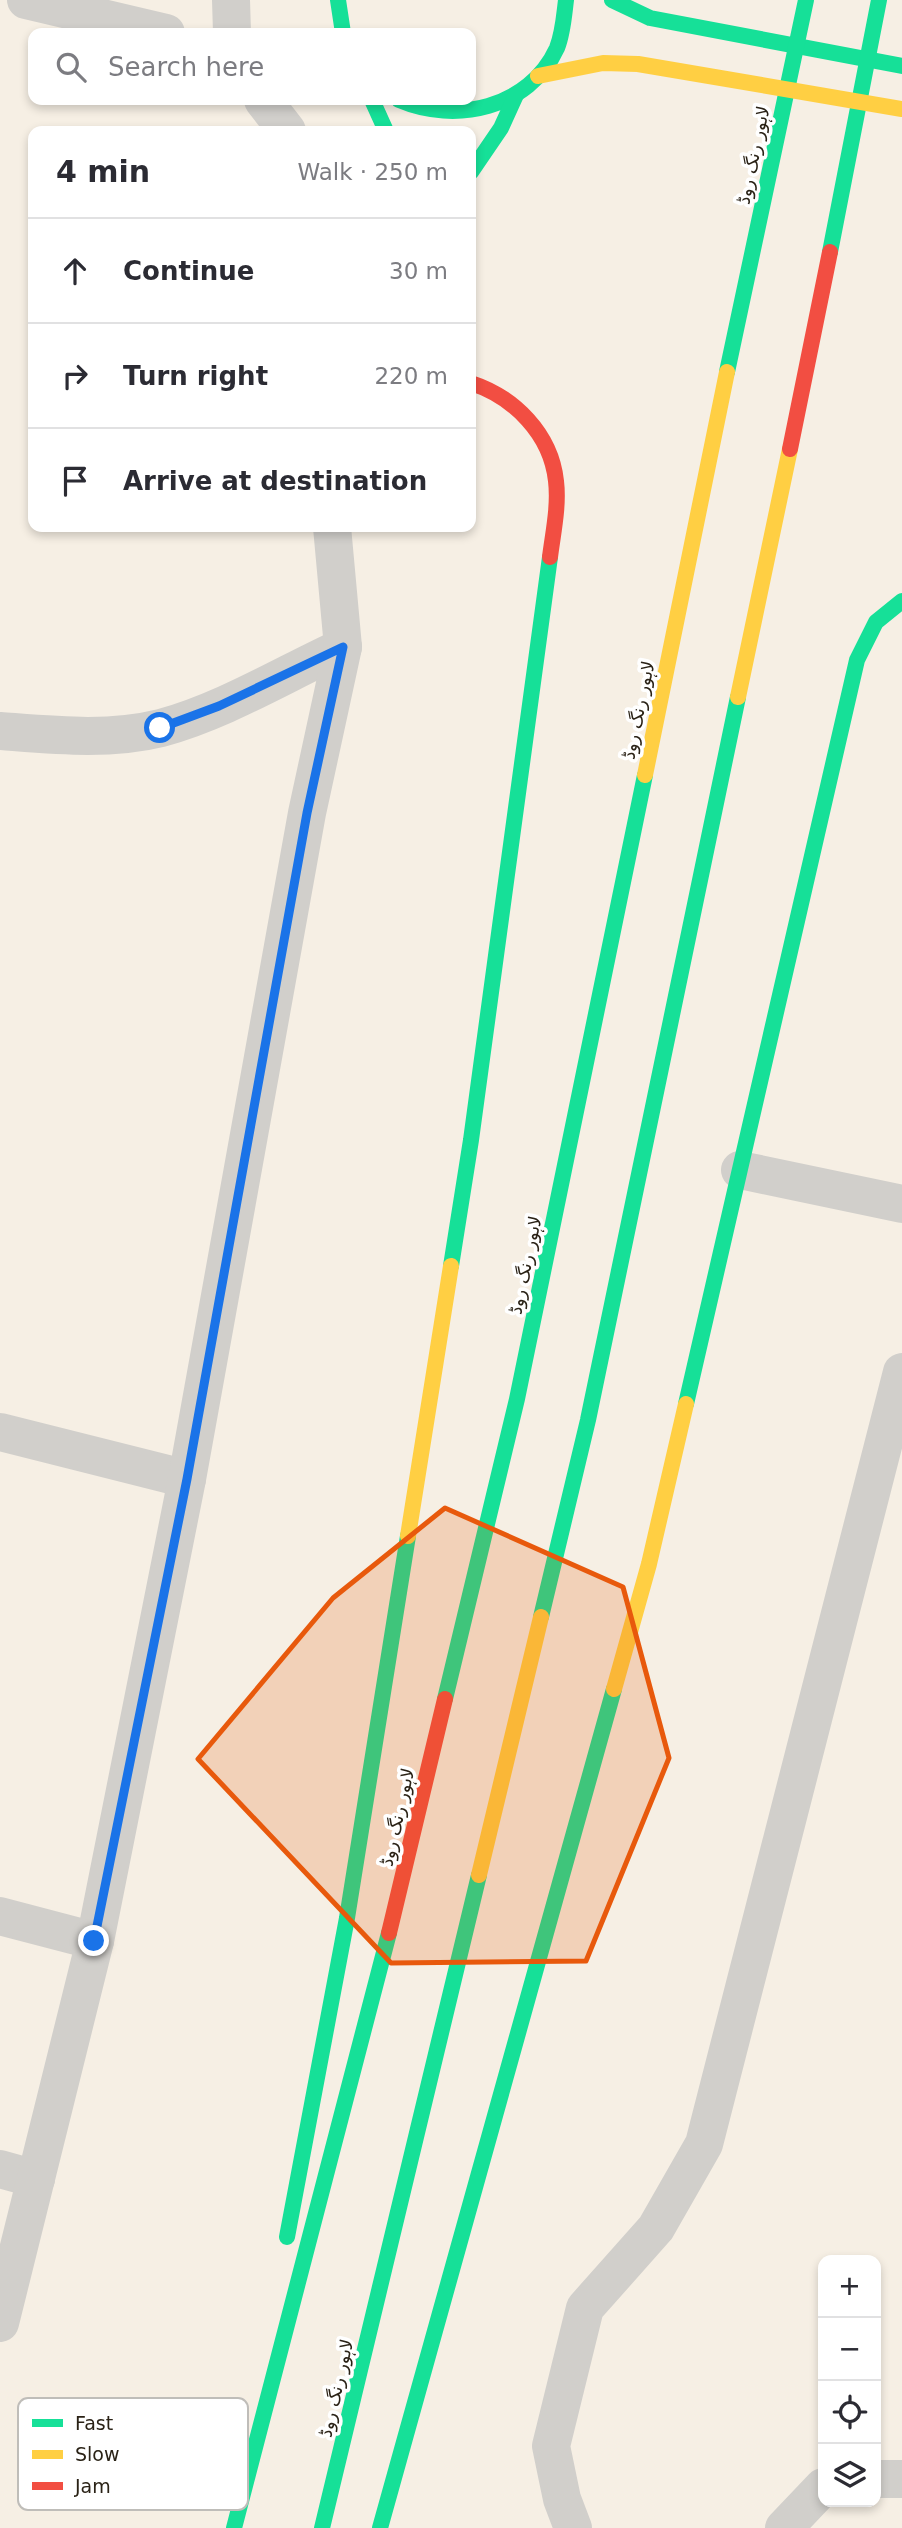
<!DOCTYPE html>
<meta charset="utf-8">
<style>
:root{--surface:#fff;--page:#f2f2f3;--text:#2b2b33;--muted:#7c7c81;--line:#e1e1e2}
body{margin:0;font-family:"DejaVu Sans",Vazirmatn,sans-serif;background:var(--page);color:var(--text)}
.controls{position:absolute;right:21px;bottom:21px;display:grid;overflow:hidden;border-radius:14px;box-shadow:0 4px 10px #0003}
.controls button{width:63px;height:63px;display:grid;place-items:center;padding:0;border:0;border-bottom:2px solid var(--line);background:var(--surface);color:var(--text);font:35px sans-serif}
.stop{position:absolute;width:21px;height:21px;margin:-16px;border:5px solid #1a73e8;border-radius:50%;background:#fff}
.stop.end{background:#1a73e8;border-color:#fff;box-shadow:0 2px 7px #0008}
.list{margin:0;padding:0;list-style:none}
h2{display:flex;justify-content:space-between;align-items:center;height:91px;margin:0;padding:0 28px;font-size:30px}
h2 small{font-size:23px;font-weight:400;color:var(--muted)}
.list li{display:grid;grid-template-columns:46px 1fr auto;gap:21px;align-items:center;box-sizing:border-box;height:105px;padding:0 28px;border-top:2px solid var(--line)}
.list b{display:block;font-size:26px;white-space:nowrap}
.list em{font-size:23px;font-style:normal;color:var(--muted)}
.icon{flex:none;width:38px;height:38px;fill:none;stroke:currentColor;stroke-width:2;stroke-linecap:round;stroke-linejoin:round}
.map{position:relative;flex:none;width:902px;height:2528px;overflow:hidden}
.search{position:absolute;background:var(--surface);box-shadow:0 4px 10px #0003;left:28px;top:28px;width:448px;height:77px;display:flex;align-items:center;gap:18px;box-sizing:border-box;padding:0 24px;border-radius:14px;color:var(--muted);font-size:26px}
.panel{position:absolute;background:var(--surface);box-shadow:0 4px 10px #0003;left:28px;top:126px;width:448px;height:406px;border-radius:14px}
.map>svg:first-child{display:block}
.lines{fill:none;stroke-linecap:round;stroke-linejoin:round}
.street{stroke:#d1cfcb;stroke-width:38}
.fast{stroke:#16e098;stroke-width:16}
.slow{stroke:#ffcf43;stroke-width:16}
.jam{stroke:#f24e42;stroke-width:16}
.route{stroke:#1a73e8;stroke-width:9}
.marked{fill:#e8590c;fill-opacity:0.2;stroke:#e8590c;stroke-width:5;stroke-linejoin:round}
.labels{text-anchor:middle;dominant-baseline:central;stroke-width:7;stroke-linejoin:round;paint-order:stroke}
.street-label{font-size:18px;fill:#2a2216;stroke:#fff}
.key{fill:#fff;stroke:#bfbdb9;stroke-width:2}
.key-label{font-size:19px;fill:#2a2216}
</style>
<div class="map">
<svg width="902" height="2528" viewBox="0 0 902 2528">
<rect width="100%" height="100%" fill="#f6efe4"/>
<g class="lines">
<g class="street">
<polyline points="26,0 166,33"/>
<polyline points="231,0 232,33"/>
<polyline points="263,100 287,131"/>
<path d="M0,731c53,4 109,10 161,-3 63,-17 123,-54 182,-81"/>
<polyline points="740,1170 902,1204"/>
<polyline points="0,1432 187,1479"/>
<polyline points="0,1916 95,1941"/>
<polyline points="0,2169 36,2179"/>
<polyline points="0,2323 95,1941 187,1479 307,813 343,647 332,527"/>
<polyline points="876,2479 902,2479"/>
<polyline points="573,2528 562,2499 551,2446 585,2308 656,2228 704,2144 902,1372"/>
<polyline points="784,2528 823,2487"/>
</g>
<g class="fast">
<polyline points="338,0 343,33"/>
<polyline points="612,0 650,18 902,66"/>
<polyline points="372,100 386,131"/>
<path d="M399,100c56,24 130,9 158,-52 6,-15 7,-32 9,-48"/>
<polyline points="471,172 501,128 516,95"/>
<polyline points="830,252 879,0"/>
<polyline points="727,372 806,0"/>
<polyline points="451,1266 471,1140 550,557"/>
<polyline points="686,1404 857,660 876,622 902,601"/>
<polyline points="541,1617 588,1420 738,697"/>
<polyline points="445,1699 517,1399 645,775"/>
<polyline points="287,2237 347,1918 408,1536"/>
<polyline points="234,2528 389,1933"/>
<polyline points="322,2528 479,1875"/>
<polyline points="380,2528 614,1689"/>
</g>
<g class="slow">
<polyline points="538,76 603,63 638,64 902,109"/>
<polyline points="738,697 790,449"/>
<polyline points="645,775 727,372"/>
<polyline points="408,1536 451,1266"/>
<polyline points="614,1689 649,1564 686,1404"/>
<polyline points="479,1875 541,1617"/>
</g>
<g class="jam">
<path d="M471,383c43,14 80,51 85,98 3,25 -3,52 -6,76"/>
<polyline points="790,449 830,252"/>
<polyline points="389,1933 445,1699"/>
</g>
</g>
<g class="lines">
<polyline class="route" points="94,1941 187,1479 307,813 343,647 219,706 160,728"/>
</g>
<path class="marked" d="M445,1508l178,79 46,171 -83,203 -195,2 -193,-204 135,-161z"/>
<g class="labels">
<g class="street-label">
<text transform="translate(753 155) rotate(-78)">لاہور رنگ روڈ</text>
<text transform="translate(638 710) rotate(-78)">لاہور رنگ روڈ</text>
<text transform="translate(525 1265) rotate(-78)">لاہور رنگ روڈ</text>
<text transform="translate(397 1817) rotate(-77)">لاہور رنگ روڈ</text>
<text transform="translate(336 2388) rotate(-77)">لاہور رنگ روڈ</text>
</g>
</g>
<rect x="18" y="2398" width="230" height="112" rx="10" class="key"/>
<rect x="32" y="2419" width="31" height="8" fill="#16e098"/>
<rect x="32" y="2450" width="31" height="9" fill="#ffcf43"/>
<rect x="32" y="2482" width="31" height="8" fill="#f24e42"/>
<g class="key-label">
<text x="75" y="2430">Fast</text>
<text x="75" y="2461">Slow</text>
<text x="75" y="2493">Jam</text>
</g>
</svg>
<div class="controls">
<button>+</button>
<button>−</button>
<button><svg class="icon" aria-label="locate" viewBox="0 0 24 24"><circle cx="12" cy="12" r="6"/><path d="M12 2v4M12 18v4M2 12h4M18 12h4"/></svg></button>
<button><svg class="icon" aria-label="layers" viewBox="0 0 24 24"><path d="M12 4l9 5-9 5-9-5zM3 14l9 5 9-5"/></svg></button>
</div>
<div class="stop" style="left:160px;top:728px"></div>
<div class="stop end" style="left:94px;top:1941px"></div>
<div class="search"><svg class="icon" aria-label="search" viewBox="0 0 24 24"><circle cx="10" cy="10" r="6"/><path d="M15 15l6 6"/></svg>Search here</div>
<section class="panel">
<h2>4 min<small>Walk · 250 m</small></h2>
<ul class="list">
<li><svg class="icon" aria-label="ahead" viewBox="0 0 24 24"><path d="M12 20V5M6 11l6-6 6 6"/></svg><div><b>Continue</b></div><em>30 m</em></li>
<li><svg class="icon" aria-label="right" viewBox="0 0 24 24"><path d="M7 20v-9h11M14 6l5 5-5 5"/></svg><div><b>Turn right</b></div><em>220 m</em></li>
<li><svg class="icon" aria-label="arrive" viewBox="0 0 24 24"><path d="M6 21V4h12l-3 4 3 4H6"/></svg><div><b>Arrive at destination</b></div></li>
</ul>
</section>
</div>
